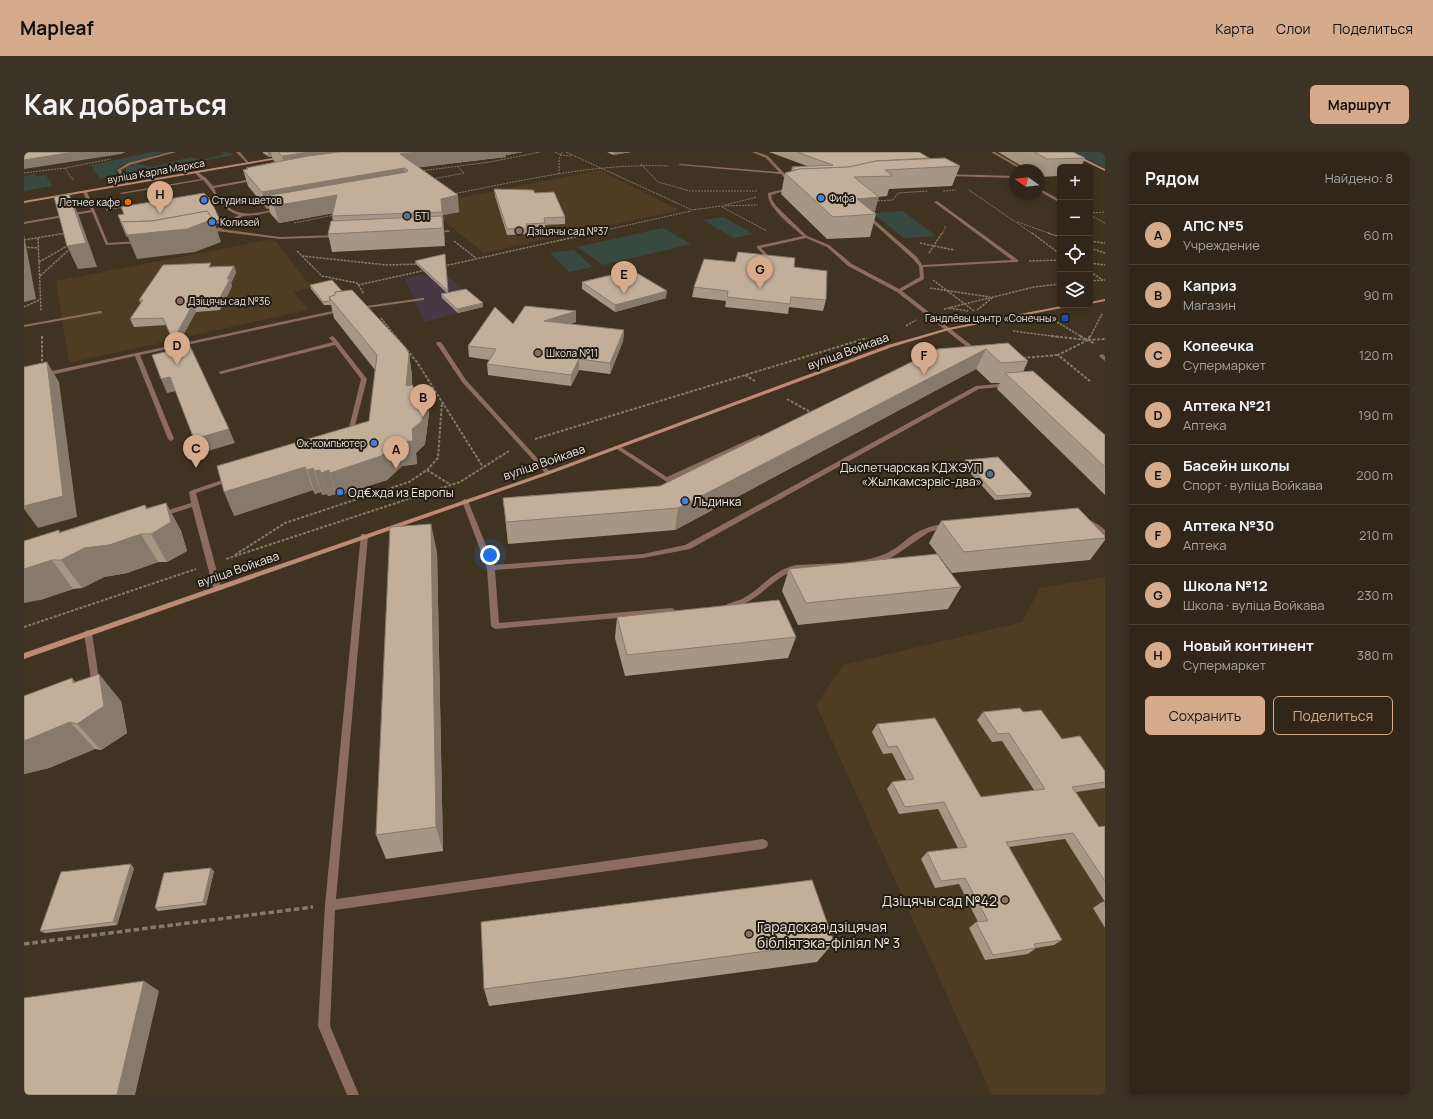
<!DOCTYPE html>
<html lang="ru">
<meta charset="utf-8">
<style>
:root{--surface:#312619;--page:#3d3226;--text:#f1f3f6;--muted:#a8a5a2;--line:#4c4338;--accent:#d6ab8b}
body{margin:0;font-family:Manrope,sans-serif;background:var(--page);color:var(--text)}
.controls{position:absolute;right:12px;top:12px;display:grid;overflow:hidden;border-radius:6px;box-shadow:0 2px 10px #0003}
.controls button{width:36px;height:36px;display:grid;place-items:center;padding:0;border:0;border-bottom:1px solid var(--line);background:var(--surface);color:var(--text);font:20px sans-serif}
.compass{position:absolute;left:985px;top:12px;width:36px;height:36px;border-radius:50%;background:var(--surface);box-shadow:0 2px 10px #0003;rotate:284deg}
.you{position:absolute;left:466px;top:403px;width:14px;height:14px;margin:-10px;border:3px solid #fff;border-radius:50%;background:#1a73e8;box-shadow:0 0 0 6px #1a73e833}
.badge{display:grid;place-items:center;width:26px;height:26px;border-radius:50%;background:var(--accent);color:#111;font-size:13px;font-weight:700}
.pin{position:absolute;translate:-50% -33px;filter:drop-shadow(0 1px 2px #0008)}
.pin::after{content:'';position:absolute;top:21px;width:14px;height:12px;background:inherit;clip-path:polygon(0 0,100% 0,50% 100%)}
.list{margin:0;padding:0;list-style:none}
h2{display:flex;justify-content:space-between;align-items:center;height:52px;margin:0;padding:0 16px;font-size:17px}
h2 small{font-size:13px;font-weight:400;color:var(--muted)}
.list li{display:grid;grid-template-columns:26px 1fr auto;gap:12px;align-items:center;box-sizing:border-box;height:60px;padding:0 16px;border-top:1px solid var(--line)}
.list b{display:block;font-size:15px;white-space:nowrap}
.list p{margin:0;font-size:13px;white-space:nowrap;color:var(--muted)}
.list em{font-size:13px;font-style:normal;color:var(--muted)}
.actions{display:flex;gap:8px;padding:12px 16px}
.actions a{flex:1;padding:9px 0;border:1px solid var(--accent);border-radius:6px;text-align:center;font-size:14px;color:var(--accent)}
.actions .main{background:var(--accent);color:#111}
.icon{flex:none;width:22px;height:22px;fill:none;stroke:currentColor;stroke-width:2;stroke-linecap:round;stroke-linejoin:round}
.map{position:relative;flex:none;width:1081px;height:943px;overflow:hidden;border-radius:6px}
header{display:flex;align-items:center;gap:24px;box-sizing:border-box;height:56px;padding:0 20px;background:var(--accent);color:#111}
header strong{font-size:19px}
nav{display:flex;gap:22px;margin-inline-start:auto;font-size:14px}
.intro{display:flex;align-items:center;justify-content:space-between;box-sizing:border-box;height:96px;padding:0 24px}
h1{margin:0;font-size:28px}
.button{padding:10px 18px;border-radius:6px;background:var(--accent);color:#111;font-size:14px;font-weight:700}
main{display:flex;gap:24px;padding:0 24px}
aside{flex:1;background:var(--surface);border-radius:6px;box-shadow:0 2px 10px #0003}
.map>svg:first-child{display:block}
.built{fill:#4e3c23}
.industrial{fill:#483843}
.green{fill:#38493f}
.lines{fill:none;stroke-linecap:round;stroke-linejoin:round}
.path-far3{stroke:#857969;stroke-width:1;stroke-dasharray:2 1;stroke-linecap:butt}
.path-far2{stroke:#857969;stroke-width:1.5;stroke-dasharray:2.5 1;stroke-linecap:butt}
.path-far1{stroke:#857969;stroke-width:2;stroke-dasharray:3 1.5;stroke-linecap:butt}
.path{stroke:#857969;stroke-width:3.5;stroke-dasharray:5.5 3;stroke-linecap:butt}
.lane{fill:#8c6c5e;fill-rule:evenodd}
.secondary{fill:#bd8a73;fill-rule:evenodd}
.wall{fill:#a69684}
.shaded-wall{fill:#877a6c}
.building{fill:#c1af9a;stroke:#877a6c}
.shop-dot{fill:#3f7fe0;stroke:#231c14;stroke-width:1.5}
.food-dot{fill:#e8710a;stroke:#231c14;stroke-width:1.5}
.service-dot{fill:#5c6f8a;stroke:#231c14;stroke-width:1.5}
.education-dot{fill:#8d6e63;stroke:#231c14;stroke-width:1.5}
.transit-dot{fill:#1a4fb4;stroke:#231c14;stroke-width:1.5}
.labels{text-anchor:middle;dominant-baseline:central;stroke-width:4;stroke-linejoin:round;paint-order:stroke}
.far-street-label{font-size:10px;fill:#eee5da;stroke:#231c14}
.far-poi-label{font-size:10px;fill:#eee5da;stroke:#231c14;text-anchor:start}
.street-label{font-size:12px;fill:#eee5da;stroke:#231c14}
.poi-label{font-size:12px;fill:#eee5da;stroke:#231c14;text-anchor:start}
.near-poi-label{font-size:14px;fill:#eee5da;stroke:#231c14;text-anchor:end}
</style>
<header>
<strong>Mapleaf</strong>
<nav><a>Карта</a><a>Слои</a><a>Поделиться</a></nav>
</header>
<div class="intro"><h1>Как добраться</h1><a class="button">Маршрут</a></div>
<main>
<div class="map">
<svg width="1081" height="943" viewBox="0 0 1081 943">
<rect width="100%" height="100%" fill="#413321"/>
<g class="built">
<polygon points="576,18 655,58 460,101 400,53"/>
<polygon points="243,88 252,89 287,135 270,140 284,158 45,211 32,129"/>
<polygon points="1081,425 1081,943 968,943 792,553 819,513 998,470 1016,436"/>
</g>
<polygon class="industrial" points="418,119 459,155 400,170 381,126"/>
<g class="green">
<polygon points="128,0 141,0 98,13 93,17 92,23 76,27 67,13"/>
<polygon points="196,0 205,0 211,3 101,22 102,15 113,12 129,15 167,5 177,8 200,2"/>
<polygon points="1049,0 1081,0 1081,16"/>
<polygon points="11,22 13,24 22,23 28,34 0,39 0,24"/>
<polygon points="879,59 912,84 880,86 848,61"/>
<polygon points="699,65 730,82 710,86 679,68"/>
<polygon points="639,76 667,92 579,113 553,95"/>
<polygon points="550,98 569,115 545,120 526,101"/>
</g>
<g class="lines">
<g class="path-far3">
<polyline points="531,0 537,3 548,4"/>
<polyline points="542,0 668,58 697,54 734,53"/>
<polyline points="617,12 634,30 666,39 734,39"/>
<polyline points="41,16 49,28"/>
<polyline points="397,19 466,10 516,0"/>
<polyline points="0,21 41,16 87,7"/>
<polyline points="535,22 535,7 538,0"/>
<polyline points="409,27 440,21 433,14"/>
<polyline points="945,38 1009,82"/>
<polyline points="919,39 932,38"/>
<path d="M429,42c72,-14 142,-31 215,-28"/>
<polyline points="851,49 869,48 874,41 904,39"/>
<polyline points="701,53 733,45"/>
<polyline points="698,55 743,79"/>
<polyline points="82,58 99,55"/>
<polyline points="1066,61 1081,60"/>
<polyline points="1066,63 1081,71"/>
<polyline points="994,70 1027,82"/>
<polyline points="270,71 310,63"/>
<polyline points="37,82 42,81"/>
<polyline points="564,82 667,59"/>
<polyline points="918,82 922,75 920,74"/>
</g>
<g class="path-far2">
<polyline points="1008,81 1036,102"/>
<polyline points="1024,81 1036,85"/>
<polyline points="14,86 17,159"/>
<polyline points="0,88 42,81"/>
<polyline points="430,89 452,106"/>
<polyline points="1066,89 1081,91"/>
<polyline points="896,91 930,98"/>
<polyline points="0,95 15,96"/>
<polyline points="1066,96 1081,101"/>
<polyline points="273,99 298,124 333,131 340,142"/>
<polyline points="905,101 918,81"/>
<polyline points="278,104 363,113 395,112"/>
<polyline points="1005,109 1036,108"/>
<polyline points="15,110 45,93"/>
<polyline points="1066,111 1081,113"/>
<polyline points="420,114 569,81"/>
<polyline points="1066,120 1079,128"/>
<polyline points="16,124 47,96"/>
<polyline points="909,128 950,159"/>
<polyline points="1066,129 1081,128"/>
<polyline points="334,133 402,118"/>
<polyline points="906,136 966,145"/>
<polyline points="0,155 17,147"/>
<polyline points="925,156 944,159"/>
<polyline points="920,157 1010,135 1036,132"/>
<polyline points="953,158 968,146"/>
<polyline points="357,166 372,185"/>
<polyline points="1033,170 1058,185"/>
<polyline points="882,174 892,168"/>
<polyline points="989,179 1035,185"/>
<polyline points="1066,185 1078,162"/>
</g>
<g class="path-far1">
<polyline points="18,184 18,211"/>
<polyline points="371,184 393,210 459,315"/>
<polyline points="1027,184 1064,188 1071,192"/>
<polyline points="1056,184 1064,188 1081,187"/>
<polyline points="1066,184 1064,188 1034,203 1067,230"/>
<polyline points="999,206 1034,203"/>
<polyline points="721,223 731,229"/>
<polyline points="763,247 788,261"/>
<polyline points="511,287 843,186"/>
<polyline points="403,318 427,333"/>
<polyline points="211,403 261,371 385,330 403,318 414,306 418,250"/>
<polyline points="202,407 436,330 485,299"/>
<polyline points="0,475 172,417"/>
</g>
<polyline class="path" points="0,792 289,755"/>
<g class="lane">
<polygon points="146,0 152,0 106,13 97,18 105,33 103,33 93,18 104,11"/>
<polygon points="212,0 216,0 226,12 224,12"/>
<path d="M728,0h5l11,4 29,31 -26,8 1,5 4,6 31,30 22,9 23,19 47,25 21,-12 -1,-11 -6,-7 -41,-37 -9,1 -1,-2 12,-1 43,37 5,8 90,-5 -78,-58 3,-1 81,59v2h-2l-93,5 1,12 -22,12 78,61v2h-4l-79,-62 -49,-26 -21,-19 -21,-9 -45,10 7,7 -3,1 -8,-8v-2l46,-10c-11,-10 -36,-28 -35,-43l25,-6 -12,-13 -103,-9 2,-1 99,8 -13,-14z"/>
<polygon points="967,0 971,0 1002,18 998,18"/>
<path d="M172,19l10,7 7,8 45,-8 -1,2 -43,8c2,6 6,11 10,15 16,17 36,9 56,5l2,1 -25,6 -14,1 -22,13 59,8 58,-2 2,1 -2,1 -58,2 -64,-8v-2l23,-14c-19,-5 -23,-22 -36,-35l-81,14 -2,-1 81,-14 -7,-7z"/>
<polygon points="921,22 991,24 991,26 922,24"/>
<polygon points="1015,36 1036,48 1036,51 1015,39"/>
<polygon points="61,39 63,40 84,91 116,89 117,91 82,93 68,60 0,72 0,70 67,58 59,40"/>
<polygon points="426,78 425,80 410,81 408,80"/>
<polygon points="398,146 400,146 400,148 335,157 333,156 335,155"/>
<polygon points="318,157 320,157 320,159 116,203 150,287 147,289 144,287 111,204 0,229 0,225"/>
<polygon points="76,159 78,159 78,161 0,175 0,173"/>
<polygon points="308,184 310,185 343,227 328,285 324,285 323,284 337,227 311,193 197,222 194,220 309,190 305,186"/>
<polygon points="413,190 417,190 442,228 526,320 526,322 522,322 438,230 412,191"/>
<polygon points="1078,202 1081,204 1081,209 1075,204"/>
<polygon points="984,231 986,232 986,234 955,237 666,397 619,406 471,418 475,471 647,456 650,457 651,459 650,461 471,477 467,474 463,416 438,349 439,348 441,347 444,349 470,413 619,402 661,393 952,234"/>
<polygon points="735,283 738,285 737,286 643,330 590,295 591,294 595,294 643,325"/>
<polygon points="207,325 209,326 209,328 172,341 197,435 193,438 189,435 168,355 137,365 134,363 135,361 167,351 165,340 166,339"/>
<path d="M1059,367c7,0 17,6 22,11v6h-3l-5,-6 -14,-7 -1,-2z"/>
<path d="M924,371l3,2 -1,2 -21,5 -32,22 -8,5 -13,4 -25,3 -59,5c-23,11 -36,32 -62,38l-4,-3 1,-2c5,-2 10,-3 15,-5 19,-10 32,-30 54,-34 28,-2 60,0 86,-10 13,-4 22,-15 34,-22 10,-6 20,-8 32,-10z"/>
<polygon points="337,382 340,382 344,384 312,747 739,687 743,689 744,692 743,695 739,697 311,758 306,874 335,943 323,943 294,874 301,753"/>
<polygon points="64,478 67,479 68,481 76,534 75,536 72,537 69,536 68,534 60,481 61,479"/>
</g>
<g class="secondary">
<polygon points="1042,0 1047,0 1081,17 1081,19"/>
<polygon points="260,4 259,6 0,51 0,49"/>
<polygon points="1081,147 1081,149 1066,152 1066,150"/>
<polygon points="1043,153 1053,153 925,178 868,195 526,322 0,507 0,501 522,320 864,193 924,176"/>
</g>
</g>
<g class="wall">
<polygon points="239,0 499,0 482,3 482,5 395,15 435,60 419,63 421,94 308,100 304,82 309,69 308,64 309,61 255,71 246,61 245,56 243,57 224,34 219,18 223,18 222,16 251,10 250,9 248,5 245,5 239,1"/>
<polygon points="583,0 607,0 589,3"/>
<polygon points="745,0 895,0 905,6 936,14 928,34 865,37 863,44 854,45 850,61 852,62 846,85 803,87 757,42 761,21 767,20 768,15 783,14"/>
<polygon points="974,0 1049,0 1061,6 1057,15 1036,15 1036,24 1016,25 1015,25 1015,18 1004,18"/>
<polygon points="470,37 511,41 541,65 541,72 521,73 522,77 503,78 503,82 483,83 471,44"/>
<polygon points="421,102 424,141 459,151 459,155 434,161 418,146 417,142 423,141 392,112 391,109"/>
<polygon points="210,114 212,121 207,131 208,134 196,158 172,160 155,190 151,191 143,173 110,175 106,167 117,151 115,148 188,115"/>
<polygon points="770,115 802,148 799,159 765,155 764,162 701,155 702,149 668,145 670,135"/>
<polygon points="558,130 642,146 591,160 558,137"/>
<polygon points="286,133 318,139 385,202 388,224 388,233 390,236 396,238 401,238 405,261 401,292 392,301 393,312 378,314 363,328 313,344 312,342 304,344 303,342 298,343 297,340 291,342 289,338 210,364 345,269 351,218 310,166 307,153 300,153 287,137"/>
<polygon points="552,159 552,170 546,172 600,178 599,189 586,222 555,218 547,234 464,223 463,212 466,208 445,205 444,194 489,172"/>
<polygon points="984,191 1004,209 999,220 1081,283 1081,343 973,237 976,231 967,231 952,217 651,378 484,392 479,346 636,334 914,197"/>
<polygon points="941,308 1008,341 1006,345 971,348 939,313"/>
<polygon points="142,351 157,379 163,399 143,410 134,410 103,421 80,425 58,436 49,437 16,448 36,380 121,353 123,356"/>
<polygon points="917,369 1081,384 1081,388 1066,408 928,421 905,391"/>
<polygon points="413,400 419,699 362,707 352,683"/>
<polygon points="765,417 937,435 924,457 774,473 758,439"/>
<polygon points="593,465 772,485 764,506 601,524 591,486"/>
<polygon points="48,526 51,530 97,549 103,581 77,598 71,597 25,616 0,622 0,544"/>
<polygon points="959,560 999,560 1038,587 1081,619 1081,636 1080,636 1052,640 1075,675 1081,674 1081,750 1041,687 985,695 1038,788 1030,793 1012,796 1004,802 961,808 945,776 952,770 954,770 935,732 911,736 897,707 903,700 934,696 914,657 875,662 863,637 868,630 882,628 868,601 859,602 848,580 853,572 957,645 1010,638 978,589 968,590 953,568"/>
<polygon points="110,716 93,773 21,781 16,779"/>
<polygon points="190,719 182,753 134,759 131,756"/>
<polygon points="1078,750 1081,750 1081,776 1069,756"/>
<polygon points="810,790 793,810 465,854 460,837"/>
</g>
<g class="shaded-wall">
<polygon points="50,0 102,0 97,2 0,17 0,8"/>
<polygon points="243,0 247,0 248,5 245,5"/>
<polygon points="285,0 499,0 482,3 482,5 383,17 380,16 383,32 317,60 255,71 250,54 242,44 245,56 243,57 238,40 262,19 258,4"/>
<polygon points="590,0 607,0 589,3"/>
<polygon points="45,42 55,64 73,115 54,117 43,94"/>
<polygon points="434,43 435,60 419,63 420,77 417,47"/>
<polygon points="855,45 850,63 833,47"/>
<polygon points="418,64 420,82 421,94 419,76"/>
<polygon points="189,67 196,68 197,71 191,72 197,90 171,100 113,107 103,83"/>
<polygon points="0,83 12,147 0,150"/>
<polygon points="210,114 212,121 207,131 208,134 196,158 193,151 203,127"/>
<polygon points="643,139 642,146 591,160 591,153"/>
<polygon points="459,151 459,155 434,161 433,157"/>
<polygon points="169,152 172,160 155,190 151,191 147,184"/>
<polygon points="552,159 552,170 520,180 520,169"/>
<polygon points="600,178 599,189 586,222 586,211"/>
<polygon points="962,197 952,217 651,378 654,356"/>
<polygon points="385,202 388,224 386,257 382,234"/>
<polygon points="555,207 555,218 547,234 547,223"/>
<polygon points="23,210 35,230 53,365 14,376 0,357 0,354"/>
<polygon points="146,225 152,239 143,241 137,227"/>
<polygon points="396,235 399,255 401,238 405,261 401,292 392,301 393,312 378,314 363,328 313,344 306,321 396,238"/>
<polygon points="205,277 211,291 177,301 170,287"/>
<polygon points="281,315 289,338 210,364 200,340"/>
<polygon points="289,316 297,340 291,342 283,318"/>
<polygon points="296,318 303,342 298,343 291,319"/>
<polygon points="305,318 312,342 304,344 297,321"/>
<polygon points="142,351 157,379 163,399 143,410 127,382 121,353 134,378"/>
<polygon points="407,372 413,400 419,699 412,675"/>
<polygon points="35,378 51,401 60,396 117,382 134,410 103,421 80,425 58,436 37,408"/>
<polygon points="28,408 49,437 16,448 0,451 0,417"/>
<polygon points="75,522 97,549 103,581 77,598 53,572"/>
<polygon points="46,570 71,597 25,616 0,622 0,589"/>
<polygon points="107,712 110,716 93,773 89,770"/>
<polygon points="187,716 190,719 182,753 179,750"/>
<polygon points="120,829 135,839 111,943 93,943"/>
</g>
<g class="building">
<polygon points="0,0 50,0 0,8"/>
<polygon points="254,0 285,0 258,4"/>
<polygon points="316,0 394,0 376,2 434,43 417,47 418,60 308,64 313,43 250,54 242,44 383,20 384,18 380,16 238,40 219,18 224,17 222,16 284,4"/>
<polygon points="773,0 895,0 905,6 852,9 825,15 776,17 771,18 768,15 809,13"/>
<polygon points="1010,0 1049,0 1061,6 1023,7"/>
<polygon points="921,6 936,14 861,18 869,24 830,25 855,45 833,47 852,62 809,65 761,21 776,17 825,15 852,9"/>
<polygon points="470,37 509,38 511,41 530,40 541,65 520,66 521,71 502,72 503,76 483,77"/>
<polygon points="180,41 187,49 196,68 190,69 189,67 183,59 128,69 97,70 103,85 94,63 100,62 97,55"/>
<polygon points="45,42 62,91 43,94 30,45"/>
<polygon points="183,59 189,67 163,77 103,83 97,70 128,69"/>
<polygon points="418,64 419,76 304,82 307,69"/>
<polygon points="714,100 771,106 770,115 803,119 802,148 767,145 766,152 703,145 704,139 670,135 680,107 711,110"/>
<polygon points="421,102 424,139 391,109"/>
<polygon points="187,111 185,115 210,114 203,127 206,127 193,151 169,152 152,183 147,184 139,166 106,167 119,148 115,148 139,113"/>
<polygon points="608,118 643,139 591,153 558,130"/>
<polygon points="308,128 318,139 311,140 311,143 305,145 306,149 299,150 286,133"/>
<polygon points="442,137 459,151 433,157 417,142"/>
<polygon points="328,138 382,196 385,202 382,234 389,233 389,236 396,235 396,238 401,238 398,269 388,277 389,289 373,290 357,304 306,321 305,318 297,321 296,318 291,319 289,316 283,318 281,315 200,340 193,314 345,269 353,203 305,145 311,143 311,140"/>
<polygon points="501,154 552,159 520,169 600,178 586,211 555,207 547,223 463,212 472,197 444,194 471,155 489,172"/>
<polygon points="984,191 1004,209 977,211 962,197 654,356 482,370 479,346 636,334 914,197"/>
<polygon points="166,194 205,277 170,287 146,225 137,227 128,203"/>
<polygon points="23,210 39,344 0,354 0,215"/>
<polygon points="1009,219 1081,283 1081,315 981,221"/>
<polygon points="974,305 1008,341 973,344 941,308"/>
<polygon points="142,351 147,370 127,382 117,382 85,393 60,396 37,408 28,408 0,417 0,389 35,378 35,381 121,353 122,357"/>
<polygon points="1054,356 1081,384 1081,386 940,400 917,369"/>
<polygon points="407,372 412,675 352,683 366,375"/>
<polygon points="913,402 937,435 782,451 765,417"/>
<polygon points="755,448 772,485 603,503 593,465"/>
<polygon points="75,522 80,554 53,572 46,570 0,589 0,544 48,526 49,531"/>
<polygon points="996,556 999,560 1017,558 1038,587 1056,584 1081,619 1081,630 1048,635 1075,675 1081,674 1081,729 1049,681 982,690 1038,788 1010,792 1012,796 969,803 952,770 964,769 941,726 917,729 903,700 943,695 920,650 881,655 868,630 890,627 873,594 864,595 853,572 911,566 957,645 1021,637 985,581 974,582 959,560"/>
<polygon points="107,712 89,770 16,779 37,720"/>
<polygon points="187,716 179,750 131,756 140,721"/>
<polygon points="788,728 810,790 460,837 457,770"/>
<polygon points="1078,750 1081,750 1081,755"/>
<polygon points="120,829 93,943 0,943 0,846"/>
</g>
<g class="shop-dot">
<circle cx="797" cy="46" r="4"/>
<circle cx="180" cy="48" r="4"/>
<circle cx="188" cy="70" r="4"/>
<circle cx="350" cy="291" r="4"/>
<circle cx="316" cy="340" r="4"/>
<circle cx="661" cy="349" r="4"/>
</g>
<circle class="food-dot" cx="104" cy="50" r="4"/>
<g class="service-dot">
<circle cx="383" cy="64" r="4"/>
<circle cx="966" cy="322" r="4"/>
</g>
<g class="education-dot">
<circle cx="495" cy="79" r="4"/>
<circle cx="156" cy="149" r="4"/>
<circle cx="514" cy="201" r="4"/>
<circle cx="981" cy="748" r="4"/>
<circle cx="725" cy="782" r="4"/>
</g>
<rect class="transit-dot" x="1037" y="162" width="8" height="8" rx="2"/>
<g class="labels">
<g class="far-street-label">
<text transform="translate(132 19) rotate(-10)">вуліца Карла Маркса</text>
</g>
<g class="far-poi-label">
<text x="805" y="46">Фифа</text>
<text x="188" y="48">Студия цветов</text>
<text x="96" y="50" text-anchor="end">Летнее кафе</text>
<text x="391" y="64">БТІ</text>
<text x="196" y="70">Колизей</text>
<text x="503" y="79">Дзіцячы сад №37</text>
<text x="164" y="149">Дзіцячы сад №36</text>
<text x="1033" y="166" text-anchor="end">Гандлёвы цэнтр «Сонечны»</text>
<text x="522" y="201">Школа №11</text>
<text x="342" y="291" text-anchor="end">Ок-компьютер</text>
</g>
<g class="street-label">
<text transform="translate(824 199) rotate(-20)">вуліца Войкава</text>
<text transform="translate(520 310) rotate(-19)">вуліца Войкава</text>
<text transform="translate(214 417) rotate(-19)">вуліца Войкава</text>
</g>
<g class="poi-label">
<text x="958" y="315" text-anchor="end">Дыспетчарская КДЖЭУП<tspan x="958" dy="14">«Жылкамсэрвіс-два»</tspan></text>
<text x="324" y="340">Од€жда из Европы</text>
<text x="669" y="349">Льдинка</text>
</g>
<g class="near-poi-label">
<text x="973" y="748">Дзіцячы сад №42</text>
<text x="733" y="774" text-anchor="start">Гарадская дзіцячая<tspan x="733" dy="16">бібліятэка-філіял № 3</tspan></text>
</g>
</g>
</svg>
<div class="controls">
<button>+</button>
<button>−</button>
<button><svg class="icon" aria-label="locate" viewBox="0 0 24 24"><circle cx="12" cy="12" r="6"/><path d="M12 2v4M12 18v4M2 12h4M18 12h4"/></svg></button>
<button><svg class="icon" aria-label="layers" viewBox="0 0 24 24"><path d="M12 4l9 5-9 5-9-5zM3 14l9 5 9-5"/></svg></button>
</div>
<svg class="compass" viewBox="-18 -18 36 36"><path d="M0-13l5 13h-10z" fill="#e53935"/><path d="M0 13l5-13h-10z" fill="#a8a5a2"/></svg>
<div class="you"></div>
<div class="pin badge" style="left:372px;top:317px">A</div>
<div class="pin badge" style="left:399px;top:265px">B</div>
<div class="pin badge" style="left:172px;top:316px">C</div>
<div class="pin badge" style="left:153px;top:213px">D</div>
<div class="pin badge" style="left:600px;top:142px">E</div>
<div class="pin badge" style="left:900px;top:223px">F</div>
<div class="pin badge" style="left:736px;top:137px">G</div>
<div class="pin badge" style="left:136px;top:62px">H</div>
</div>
<aside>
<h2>Рядом<small>Найдено: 8</small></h2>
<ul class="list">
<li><span class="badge">A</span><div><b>АПС №5</b><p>Учреждение</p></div><em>60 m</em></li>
<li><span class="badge">B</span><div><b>Каприз</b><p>Магазин</p></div><em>90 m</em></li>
<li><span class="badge">C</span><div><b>Копеечка</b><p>Супермаркет</p></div><em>120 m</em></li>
<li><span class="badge">D</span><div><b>Аптека №21</b><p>Аптека</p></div><em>190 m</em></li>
<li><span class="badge">E</span><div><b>Басейн школы</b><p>Спорт · вуліца Войкава</p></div><em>200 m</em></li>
<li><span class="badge">F</span><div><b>Аптека №30</b><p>Аптека</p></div><em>210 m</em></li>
<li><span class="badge">G</span><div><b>Школа №12</b><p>Школа · вуліца Войкава</p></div><em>230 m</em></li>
<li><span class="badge">H</span><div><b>Новый континент</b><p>Супермаркет</p></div><em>380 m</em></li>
</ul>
<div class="actions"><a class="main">Сохранить</a><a>Поделиться</a></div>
</aside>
</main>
